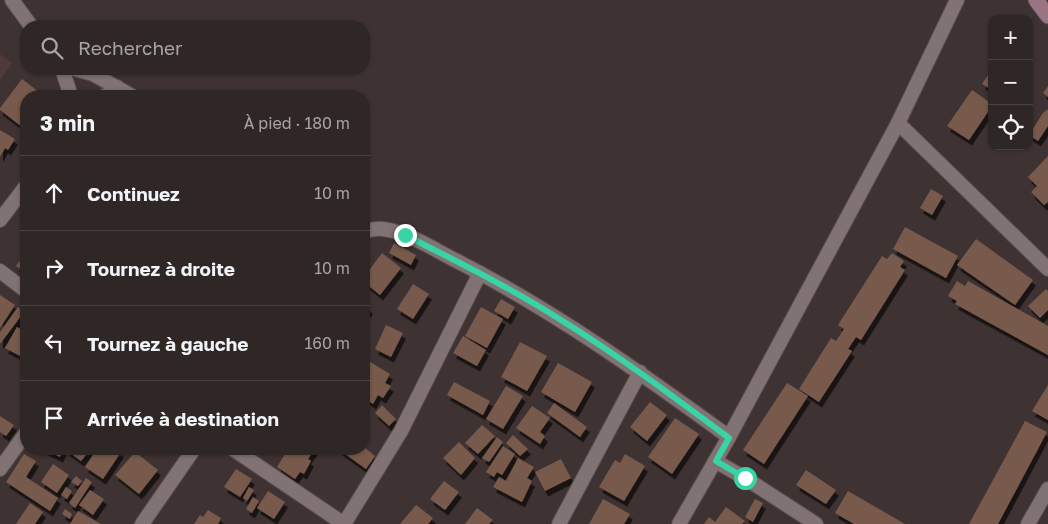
<!DOCTYPE html>
<html lang="fr">
<meta charset="utf-8">
<style>
:root{--surface:#2f2626;--page:#372e2e;--text:#f1f3f6;--muted:#a7a5a7;--line:#4a4343}
body{margin:0;font-family:"Golos Text",sans-serif;background:var(--page);color:var(--text)}
.controls{position:absolute;right:15px;top:15px;display:grid;overflow:hidden;border-radius:10px;box-shadow:0 1px 4px #0004}
.controls button{width:45px;height:45px;display:grid;place-items:center;padding:0;border:0;border-bottom:1px solid var(--line);background:var(--surface);color:var(--text);font:25px sans-serif}
.stop{position:absolute;width:15px;height:15px;margin:-11px;border:4px solid #39d4a5;border-radius:50%;background:#fff}
.stop.end{background:#39d4a5;border-color:#fff;box-shadow:0 1px 5px #0008}
.list{margin:0;padding:0;list-style:none}
h2{display:flex;justify-content:space-between;align-items:center;height:65px;margin:0;padding:0 20px;font-size:21px}
h2 small{font-size:16px;font-weight:400;color:var(--muted)}
.list li{display:grid;grid-template-columns:32px 1fr auto;gap:15px;align-items:center;box-sizing:border-box;height:75px;padding:0 20px;border-top:1px solid var(--line)}
.list b{display:block;font-size:19px;white-space:nowrap}
.list em{font-size:16px;font-style:normal;color:var(--muted)}
.icon{flex:none;width:28px;height:28px;fill:none;stroke:currentColor;stroke-width:2;stroke-linecap:round;stroke-linejoin:round}
.map{position:relative;flex:none;width:1048px;height:524px;overflow:hidden}
.search{position:absolute;background:var(--surface);box-shadow:0 1px 4px #0004;left:20px;top:20px;width:350px;height:55px;display:flex;align-items:center;gap:12px;box-sizing:border-box;padding:0 18px;border-radius:20px;color:var(--muted);font-size:19px}
.panel{position:absolute;background:var(--surface);box-shadow:0 1px 4px #0004;left:20px;top:90px;width:350px;height:365px;border-radius:20px}
.map>svg:first-child{display:block}
.built{fill:#4d3a39}
.building{fill:#775a4b;filter:url(#shadow)}
.lines{fill:none;stroke-linecap:round;stroke-linejoin:round}
.street-casing{stroke:#594f4f;stroke-width:16}
.secondary-casing{stroke:#594f4f;stroke-width:17}
.street{stroke:#817373;stroke-width:14}
.secondary{stroke:#9a7483;stroke-width:15}
.route{stroke:#39d4a5;stroke-width:6}
</style>
<div class="map">
<svg width="1048" height="524" viewBox="0 0 1048 524">
<defs>
<filter id="shadow"><feDropShadow dx="3" dy="5.5" stdDeviation="0" flood-color="#0009"/></filter>
</defs>
<rect width="100%" height="100%" fill="#3f3232"/>
<polygon class="built" points="0,54 12,63 0,80"/>
<g class="building">
<polygon points="992,69 992,90 982,84"/>
<polygon points="22,79 43,95 26,96 26,130 0,110 0,108"/>
<polygon points="1048,86 1048,97 1043,93"/>
<polygon points="972,90 992,104 992,106 969,140 947,126"/>
<polygon points="1048,109 1048,126 1038,141 1029,135 1043,113"/>
<polygon points="0,130 15,139 8,150 5,148 0,157"/>
<polygon points="1048,156 1048,202 1044,205 1031,192 1037,186 1028,177"/>
<polygon points="931,189 943,196 932,215 920,208"/>
<polygon points="905,227 958,256 946,278 893,249"/>
<polygon points="976,239 1033,280 1015,305 957,265"/>
<polygon points="394,243 416,255 411,265 389,253"/>
<polygon points="26,252 26,273 16,266"/>
<polygon points="382,253 401,268 380,295 364,282 364,277"/>
<polygon points="892,253 904,261 900,267 905,270 861,340 856,337 848,349 852,351 819,402 799,389 831,338 836,341 844,329 838,325 882,256 887,259"/>
<polygon points="957,281 965,286 968,281 1048,326 1048,355 955,304 957,301 948,296"/>
<polygon points="413,284 429,294 413,319 397,309"/>
<polygon points="1046,289 1048,291 1048,310 1040,318 1028,306"/>
<polygon points="0,295 15,305 0,328"/>
<polygon points="501,299 515,307 508,319 494,311"/>
<polygon points="364,304 370,308 364,319"/>
<polygon points="18,307 24,312 0,344 0,332"/>
<polygon points="481,307 503,319 487,348 465,336"/>
<polygon points="386,325 403,333 391,357 375,349"/>
<polygon points="17,327 26,333 26,349 22,357 5,348"/>
<polygon points="463,336 486,350 477,366 453,353"/>
<polygon points="520,342 547,356 527,391 501,377"/>
<polygon points="367,360 390,374 385,383 391,386 383,398 378,395 373,404 364,398 364,365"/>
<polygon points="558,363 592,382 575,412 541,392"/>
<polygon points="454,382 490,401 483,415 447,395"/>
<polygon points="787,383 808,396 764,464 743,450"/>
<polygon points="1048,385 1048,420 1032,411"/>
<polygon points="506,386 523,396 503,429 486,419"/>
<polygon points="650,402 667,415 647,441 630,427"/>
<polygon points="554,403 587,427 580,437 547,413"/>
<polygon points="382,405 396,419 389,426 375,413"/>
<polygon points="532,406 550,418 540,432 545,436 540,444 516,428"/>
<polygon points="0,416 14,425 6,436 0,432"/>
<polygon points="675,418 699,434 672,474 648,457"/>
<polygon points="1025,421 1047,432 998,524 969,524"/>
<polygon points="482,425 495,436 478,454 465,443"/>
<polygon points="513,435 528,449 520,456 506,443"/>
<polygon points="497,437 503,442 489,462 482,458"/>
<polygon points="459,442 475,458 461,475 443,458"/>
<polygon points="503,446 515,454 502,475 497,472 494,477 486,472"/>
<polygon points="364,447 375,456 366,469 338,449 364,449"/>
<polygon points="43,449 64,449 60,457"/>
<polygon points="67,449 91,449 81,461 66,450"/>
<polygon points="97,449 116,449 121,452 103,479 85,467"/>
<polygon points="288,449 315,449 308,459 311,461 304,474 300,472 295,479 277,467"/>
<polygon points="135,452 158,470 139,494 115,475"/>
<polygon points="24,454 36,461 26,477 58,498 50,511 6,482"/>
<polygon points="625,454 645,466 624,501 599,487 615,460 620,463"/>
<polygon points="518,458 534,467 527,478 532,481 522,502 493,487 499,477 506,481"/>
<polygon points="561,459 571,478 545,491 535,472"/>
<polygon points="53,464 69,475 57,493 41,482"/>
<polygon points="236,469 252,479 240,497 224,487"/>
<polygon points="806,470 836,490 826,504 796,485"/>
<polygon points="76,476 82,481 78,486 71,482"/>
<polygon points="86,478 92,482 75,508 69,503"/>
<polygon points="444,481 459,492 445,510 430,499"/>
<polygon points="66,487 72,491 67,499 61,495"/>
<polygon points="249,487 254,490 247,501 243,498"/>
<polygon points="90,490 104,499 93,515 79,505"/>
<polygon points="268,491 285,502 274,519 257,508"/>
<polygon points="848,491 905,524 854,524 835,513"/>
<polygon points="253,497 259,501 252,513 246,509"/>
<polygon points="603,499 630,514 624,524 589,524"/>
<polygon points="755,499 763,503 753,522 745,517"/>
<polygon points="30,503 43,512 35,524 16,524"/>
<polygon points="416,505 433,518 428,524 400,524"/>
<polygon points="726,507 745,521 742,524 704,524 709,517 715,522"/>
<polygon points="477,508 493,520 489,524 465,524"/>
<polygon points="65,509 72,514 70,519 62,514"/>
<polygon points="208,510 221,518 218,524 194,524 200,515 203,517"/>
<polygon points="78,511 101,524 70,524"/>
</g>
<g class="lines">
<g class="street-casing">
<g id="street">
<polyline points="12,0 31,26"/>
<polyline points="62,69 71,96"/>
<polyline points="75,69 93,74 132,96"/>
<polyline points="105,96 117,87"/>
<polyline points="898,123 1048,269"/>
<polyline points="0,220 26,186"/>
<path d="M364,231c6,-1 13,-3 19,-2 25,3 50,20 72,31 98,50 186,113 274,177"/>
<polyline points="0,271 26,291"/>
<polyline points="233,449 344,524"/>
<polyline points="715,461 745,478 816,524"/>
<polyline points="0,469 26,433"/>
<polyline points="142,524 194,449"/>
<polyline points="344,524 401,431 480,273"/>
<polyline points="559,524 640,372"/>
<polyline points="679,524 729,437 898,123 957,0"/>
<polyline points="1028,524 1048,489"/>
</g>
</g>
<g class="secondary-casing">
<polyline id="secondary" points="1036,0 1048,16"/>
</g>
<use href="#street" class="street"/>
<use href="#secondary" class="secondary"/>
</g>
<g class="lines">
<path class="route" d="M405,235c53,27 106,53 156,85 58,36 113,77 168,118l-13,23 29,17"/>
</g>
</svg>
<div class="controls">
<button>+</button>
<button>−</button>
<button><svg class="icon" aria-label="locate" viewBox="0 0 24 24"><circle cx="12" cy="12" r="6"/><path d="M12 2v4M12 18v4M2 12h4M18 12h4"/></svg></button>
</div>
<div class="stop" style="left:745px;top:478px"></div>
<div class="stop end" style="left:405px;top:235px"></div>
<div class="search"><svg class="icon" aria-label="search" viewBox="0 0 24 24"><circle cx="10" cy="10" r="6"/><path d="M15 15l6 6"/></svg>Rechercher</div>
<section class="panel">
<h2>3 min<small>À pied · 180 m</small></h2>
<ul class="list">
<li><svg class="icon" aria-label="ahead" viewBox="0 0 24 24"><path d="M12 20V5M6 11l6-6 6 6"/></svg><div><b>Continuez</b></div><em>10 m</em></li>
<li><svg class="icon" aria-label="right" viewBox="0 0 24 24"><path d="M7 20v-9h11M14 6l5 5-5 5"/></svg><div><b>Tournez à droite</b></div><em>10 m</em></li>
<li><svg class="icon" aria-label="left" viewBox="0 0 24 24"><path d="M17 20v-9H6M10 6l-5 5 5 5"/></svg><div><b>Tournez à gauche</b></div><em>160 m</em></li>
<li><svg class="icon" aria-label="arrive" viewBox="0 0 24 24"><path d="M6 21V4h12l-3 4 3 4H6"/></svg><div><b>Arrivée à destination</b></div></li>
</ul>
</section>
</div>
